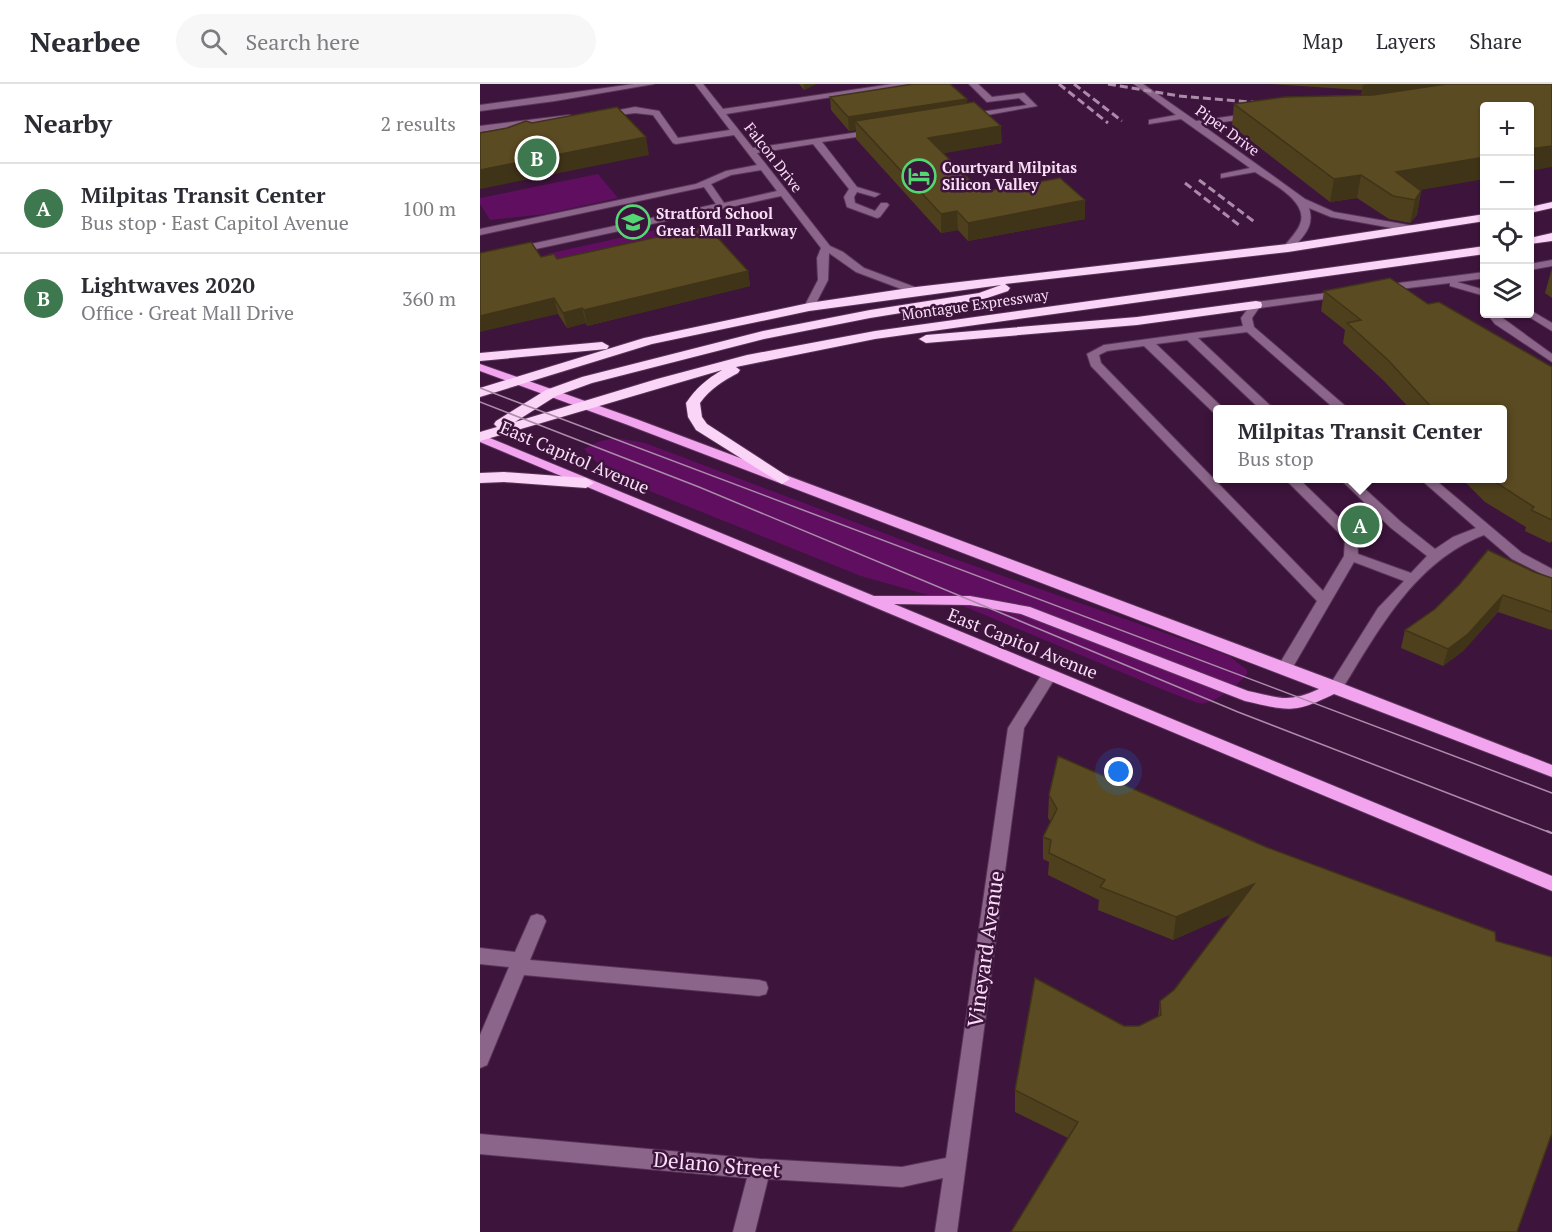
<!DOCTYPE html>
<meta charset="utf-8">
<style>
:root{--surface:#fff;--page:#f7f7f7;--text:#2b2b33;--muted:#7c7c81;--line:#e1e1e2;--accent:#3d784f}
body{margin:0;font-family:"PT Serif",serif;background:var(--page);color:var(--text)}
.controls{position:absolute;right:18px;top:18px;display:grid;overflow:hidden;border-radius:6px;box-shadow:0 2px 4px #0004}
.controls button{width:54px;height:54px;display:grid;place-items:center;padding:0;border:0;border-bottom:2px solid var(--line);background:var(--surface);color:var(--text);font:30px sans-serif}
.you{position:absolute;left:639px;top:688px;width:21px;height:21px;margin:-15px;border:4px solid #fff;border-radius:50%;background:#1a73e8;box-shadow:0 0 0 9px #1a73e833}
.badge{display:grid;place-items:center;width:39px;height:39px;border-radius:50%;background:var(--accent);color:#fff;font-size:20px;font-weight:700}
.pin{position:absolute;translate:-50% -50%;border:3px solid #fff;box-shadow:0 2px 6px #0006}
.popup{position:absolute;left:733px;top:321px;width:294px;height:78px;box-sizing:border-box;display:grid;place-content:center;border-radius:6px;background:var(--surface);filter:drop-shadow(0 2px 4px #0005);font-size:20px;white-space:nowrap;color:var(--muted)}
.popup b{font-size:22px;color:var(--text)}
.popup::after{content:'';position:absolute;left:50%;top:100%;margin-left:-12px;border:12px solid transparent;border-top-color:var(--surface)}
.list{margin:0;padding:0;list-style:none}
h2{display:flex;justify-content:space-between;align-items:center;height:78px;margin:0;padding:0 24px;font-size:26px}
h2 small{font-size:20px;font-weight:400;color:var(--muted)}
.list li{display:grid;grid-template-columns:39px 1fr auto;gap:18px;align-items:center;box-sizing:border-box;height:90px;padding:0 24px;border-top:2px solid var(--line)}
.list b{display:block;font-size:22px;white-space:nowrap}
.list p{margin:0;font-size:20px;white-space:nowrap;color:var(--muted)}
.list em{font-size:20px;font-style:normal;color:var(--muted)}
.icon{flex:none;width:33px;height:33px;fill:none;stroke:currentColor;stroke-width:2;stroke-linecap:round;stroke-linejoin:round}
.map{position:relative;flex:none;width:1072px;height:1148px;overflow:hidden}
header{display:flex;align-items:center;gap:36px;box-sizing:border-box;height:84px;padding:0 30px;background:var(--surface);border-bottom:2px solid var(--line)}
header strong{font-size:28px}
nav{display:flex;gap:33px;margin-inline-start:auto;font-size:21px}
.search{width:420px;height:54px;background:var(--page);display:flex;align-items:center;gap:15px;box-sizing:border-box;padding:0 21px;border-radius:33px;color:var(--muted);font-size:22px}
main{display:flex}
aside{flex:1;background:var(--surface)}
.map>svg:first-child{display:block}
.green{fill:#600f60}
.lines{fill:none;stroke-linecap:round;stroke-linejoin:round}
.minor-casing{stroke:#5b345a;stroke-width:2}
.major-casing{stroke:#5b345a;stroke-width:2}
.highway-casing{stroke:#5b345a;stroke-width:2}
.minor{fill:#8c668a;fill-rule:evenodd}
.major{fill:#f2a4ef;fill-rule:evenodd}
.highway{fill:#fbd5f8;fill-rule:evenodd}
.tram-far1{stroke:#ab8ba9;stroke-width:1.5}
.tram{stroke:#ab8ba9;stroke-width:2}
.rail{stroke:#ab8ba9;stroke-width:3;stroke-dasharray:8 4;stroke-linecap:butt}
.wall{fill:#4e401d}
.shaded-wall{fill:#403418}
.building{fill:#5b4b22;stroke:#403418;stroke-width:1.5}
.labels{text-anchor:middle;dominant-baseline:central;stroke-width:5;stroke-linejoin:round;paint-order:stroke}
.far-street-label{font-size:15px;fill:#f8def6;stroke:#3d143c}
.far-poi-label{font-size:15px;font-weight:bold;fill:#f8def6;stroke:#3d143c;text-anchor:start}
.street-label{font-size:18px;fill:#f8def6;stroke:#3d143c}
.near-street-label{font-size:21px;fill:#f8def6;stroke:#3d143c}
</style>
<header>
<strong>Nearbee</strong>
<div class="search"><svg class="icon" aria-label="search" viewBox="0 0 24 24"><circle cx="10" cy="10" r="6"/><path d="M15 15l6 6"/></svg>Search here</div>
<nav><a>Map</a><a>Layers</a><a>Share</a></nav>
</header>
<main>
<aside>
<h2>Nearby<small>2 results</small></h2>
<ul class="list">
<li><span class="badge">A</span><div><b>Milpitas Transit Center</b><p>Bus stop · East Capitol Avenue</p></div><em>100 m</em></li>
<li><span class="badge">B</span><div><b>Lightwaves 2020</b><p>Office · Great Mall Drive</p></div><em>360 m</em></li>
</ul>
</aside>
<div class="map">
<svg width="1072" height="1148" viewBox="0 0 1072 1148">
<rect width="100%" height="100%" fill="#3d143c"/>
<g class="green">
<polygon points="118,90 138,114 65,130 10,136 0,120 0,114"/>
<polygon points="180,145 185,151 81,190 67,170"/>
<path d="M136,354l29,5 273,103 295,104 16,6 18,14v4c-8,10 -35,33 -49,29 -9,-3 -18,-7 -27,-10l-215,-90 -95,-27 -229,-92c-18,-10 -35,-18 -48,-35l16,-8z"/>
</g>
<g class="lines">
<g class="minor-casing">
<g id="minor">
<polygon points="154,0 174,0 75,17 0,27 0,21"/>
<path d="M215,0h8l20,25 169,-25h20l-186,30 27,34 126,-19 1,2 -4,3 -54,8 35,45 23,7 -5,3 -18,-5 -3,5 1,6 20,8 6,-8h6l2,2 -9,12 -3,1 -30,-11 -3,-10 5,-8 -36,-45 -56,9 73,93 13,6 21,16 56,21v4h-8l-56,-21 -27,-19 -1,27 -15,29h-8l-1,-2 14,-27 -1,-22 4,-10 -40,-52 -301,65v-6l236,-51 -12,-17 -224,48v-6l216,-45 30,-13 31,-6 -23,-30 -58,9 -3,-1 -20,-28 -18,-2 -33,4 -4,-3 37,-7 24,4 19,27 52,-8zM281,86l16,21 -53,12 -13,-19 20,-9z"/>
<polygon points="489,0 498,0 512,13 544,9 557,22 485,35 485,31 488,30 547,21 539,14 507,18"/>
<path d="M654,0h9l53,37 58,-8 1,2 -4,3 -49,7 103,74 29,13 80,14 5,3 -5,3 -83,-15 -22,-9c6,19 -6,28 -17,42h-8l-1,-2c6,-9 16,-17 18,-27 5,-21 -31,-39 -46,-49l-34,6v-4l29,-6 -69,-49 -32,5v-4l27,-5z"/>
<polygon points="89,31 92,32 92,36 0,48 0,42"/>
<polygon points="1072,176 1072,182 1050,186 1050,180"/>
<polygon points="1005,188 1005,194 977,198 1005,206 1005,212 970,202 970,199 903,207 898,204 903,201"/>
<path d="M862,207l5,3 -1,2 -87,12 -7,10 2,9 96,83h-14l-89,-78 -49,6 77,72h-14l-74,-70 -31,4 66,63 2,3h-6v3h-4l-70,-67 -37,5 -8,4 2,8 222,228 21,-35 1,-17 -61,-61h14l59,57 1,19 53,19 16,-17 -36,-28 -52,-50h14l48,44 34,27 18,-12 23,-9 -57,-50h14l89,75 30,16v10l-40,-20 -28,-24c-69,26 -106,96 -143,156l-5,1 -8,-5 3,-4 47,-75 26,-27 -50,-19 -64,110h-10l-3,-4 40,-67 -226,-235 -4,-12 17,-9 139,-19 -2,-8 11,-15 4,-1z"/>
<polygon points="1050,226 1072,239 1072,247 1046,231 1045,230 1050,230"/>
<polygon points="1007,230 1017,230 1072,270 1072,278 1015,240"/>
<polygon points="569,586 577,591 544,644 477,1148 455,1148 463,1094 422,1103 288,1095 275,1148 253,1148 267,1094 0,1070 0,1050 280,1075 422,1083 466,1074 528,644 564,587"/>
<polygon points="57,830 63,832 66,837 50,876 279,896 286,898 288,904 286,910 279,912 44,891 7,981 0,984 0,951 29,883 0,880 0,864 35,868 51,832"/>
</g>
</g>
<g class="major-casing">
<path id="major" d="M0,280l156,55 705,264 211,82v12l-218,-83c-41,20 -45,17 -89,7l-224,-87 -51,-9 -76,-1 658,272v15l-1072,-449v-8l394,162h96l60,11 218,84c33,7 40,12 71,-2l-691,-264 -148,-54z"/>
</g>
<g class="highway-casing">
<g id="highway">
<polygon points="1072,118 1072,124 1050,129 1050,123"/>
<path d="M1005,130v7l-197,31 -283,32 5,4 -2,3 -27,9 -111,18 -106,21 -172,44 -36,13 -41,26 142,-43 90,-24 128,-24 610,-85v8l-610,85 -139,28 4,3 -2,3c-15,8 -28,16 -38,30l2,14 5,7 80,52 3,3 -8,5 -86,-54 -8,-13 -2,-14c10,-15 21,-24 36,-33l-242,71v-9l17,-5 -3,-3 2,-3 50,-31 36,-13 181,-46 107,-21 109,-17 22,-8 -192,26 -157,33 -172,53v-9l164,-50 165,-35 107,-16 372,-43z"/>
<polygon points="1072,149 1072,157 1050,160 1050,154"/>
<polygon points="776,217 781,218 782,221 781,224 657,241 446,259 439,255 446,251 657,233"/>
<polygon points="122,258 129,262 127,265 0,277 0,269"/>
<polygon points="24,388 106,394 114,399 106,404 24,398 0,399 0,389"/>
</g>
</g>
<use href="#minor" class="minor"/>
<use href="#major" class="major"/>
<use href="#highway" class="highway"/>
<g class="tram-far1">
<polyline points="0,304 1072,709"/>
<polyline points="0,318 219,403 758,628 1071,749"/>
</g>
<polyline class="tram" points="1067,747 1072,749"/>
<g class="rail">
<polyline points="579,0 628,39"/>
<polyline points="594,0 642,37"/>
<polyline points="628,0 699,12 783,19"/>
<polyline points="719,96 776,139"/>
<polyline points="705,99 759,141"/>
</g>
</g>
<g class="wall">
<polygon points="319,0 336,0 324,6"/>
<polygon points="790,0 1072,0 940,106 941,107 937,131 930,139 909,135 877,114 850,118 752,42 754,20 881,11 882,6"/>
<polygon points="350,13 487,19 522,59 463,69 502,108 605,116 605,135 488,157 478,146 461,149 376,55 376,46 369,47 351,26"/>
<polygon points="61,173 77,175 268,187 270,202 107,242 106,239 87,244 78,230"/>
<polygon points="1072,184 1072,214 1065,209"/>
<polygon points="844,207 948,220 1072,283 1072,457 1070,459 1045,447 1046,443 1005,418 981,394 1023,394 1023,326 931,326 904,297 863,259 865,246 841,227"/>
<polygon points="1054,488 1072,494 1072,545 1071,546 1018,528 983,567 963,582 921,564 925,546"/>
<polygon points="569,711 786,763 1037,1148 588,1054 535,1028 535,1006 644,942 659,942 678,933 680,917 694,906 751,830 693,856 618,826 619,816 568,791 569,778 563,775 563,753 571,738 568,734"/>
</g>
<g class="shaded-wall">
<polygon points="324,0 336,0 324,6"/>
<polygon points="889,0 1037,0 879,22 883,1"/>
<polygon points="487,15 487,28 375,37 376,46 369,47 368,33"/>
<polygon points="521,42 522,59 449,72 448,54"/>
<polygon points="166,53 169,71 0,105 0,86"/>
<polygon points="1072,62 1072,83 1050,87 1050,65"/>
<polygon points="1005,73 1005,95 911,111 916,88"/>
<polygon points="881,91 877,114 850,118 854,95"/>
<polygon points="941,107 937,131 930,139 935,116"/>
<polygon points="605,116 605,135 488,157 488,139"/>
<polygon points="477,127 478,146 461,149 461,130"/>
<polygon points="268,187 270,202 107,242 104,226"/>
<polygon points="74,214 78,230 0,248 0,232"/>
<polygon points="102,224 106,239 87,244 83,229"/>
<polygon points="1023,511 1018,528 983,567 963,582 968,565"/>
<polygon points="774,800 770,822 693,856 696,833"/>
</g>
<g class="building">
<polygon points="433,0 470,0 487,15 368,33 350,13"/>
<polygon points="966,0 1072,0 1072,62 1050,65 1050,22 1005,22 1005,73 916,88 941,107 935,116 913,112 881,91 854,95 754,20 805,13 893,11"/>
<polygon points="494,18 521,42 448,54 502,108 580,94 605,116 488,139 477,127 461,130 375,37"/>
<polygon points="137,23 166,53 0,86 0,49 27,44 46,37 52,39"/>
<polygon points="227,142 268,187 104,226 102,224 83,229 74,214 0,232 0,169 51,158 61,173 74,170 77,175"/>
<polygon points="910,194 948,220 959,218 1072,283 1072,436 1051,426 1054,423 1009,394 1023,394 1023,326 954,326 908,276 867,239 881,236 844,207"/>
<polygon points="1008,466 1054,488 1072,494 1072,528 1023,511 988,550 968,565 925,546 955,525 979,501"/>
<polygon points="578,672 786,763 1015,848 1016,857 1072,873 1072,1049 1037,1148 531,1148 598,1038 535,1006 555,894 644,942 659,942 681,931 680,917 694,906 774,800 696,833 620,803 625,796 569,769 571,756 563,753 577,725 569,711"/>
</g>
<defs>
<g id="hotel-ring" transform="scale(1.725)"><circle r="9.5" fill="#3d143c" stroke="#54d672" stroke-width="1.5"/><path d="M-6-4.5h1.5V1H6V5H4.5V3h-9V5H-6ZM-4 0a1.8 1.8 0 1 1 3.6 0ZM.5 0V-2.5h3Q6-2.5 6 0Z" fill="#54d672"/></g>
<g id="school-ring" transform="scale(1.725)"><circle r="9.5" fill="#3d143c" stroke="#54d672" stroke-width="1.5"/><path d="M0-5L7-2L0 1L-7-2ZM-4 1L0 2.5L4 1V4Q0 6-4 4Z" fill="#54d672"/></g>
</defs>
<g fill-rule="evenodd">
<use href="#hotel-ring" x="439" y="92"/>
<use href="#school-ring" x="153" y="138"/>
</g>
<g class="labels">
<g class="far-street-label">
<text transform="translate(748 46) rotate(36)">Piper Drive</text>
<text transform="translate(294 73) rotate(52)">Falcon Drive</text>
<text transform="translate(495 220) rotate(-8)">Montague Expressway</text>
</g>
<g class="far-poi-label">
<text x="462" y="83">Courtyard Milpitas<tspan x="462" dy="17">Silicon Valley</tspan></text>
<text x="176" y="129">Stratford School<tspan x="176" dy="17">Great Mall Parkway</tspan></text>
</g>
<g class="street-label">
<text transform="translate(95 373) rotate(23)">East Capitol Avenue</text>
<text transform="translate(543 559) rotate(22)">East Capitol Avenue</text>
</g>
<g class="near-street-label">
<text transform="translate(505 865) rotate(-82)">Vineyard Avenue</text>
<text transform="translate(237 1080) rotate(5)">Delano Street</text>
</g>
</g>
</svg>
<div class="controls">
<button>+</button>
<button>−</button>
<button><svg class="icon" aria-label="locate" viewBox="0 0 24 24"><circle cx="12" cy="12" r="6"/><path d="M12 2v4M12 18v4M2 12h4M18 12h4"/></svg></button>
<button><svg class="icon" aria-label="layers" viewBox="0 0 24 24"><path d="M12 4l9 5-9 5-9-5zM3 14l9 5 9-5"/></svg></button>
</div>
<div class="you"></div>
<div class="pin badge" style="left:880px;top:441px">A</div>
<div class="popup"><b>Milpitas Transit Center</b>Bus stop</div>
<div class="pin badge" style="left:57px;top:74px">B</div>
</div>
</main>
